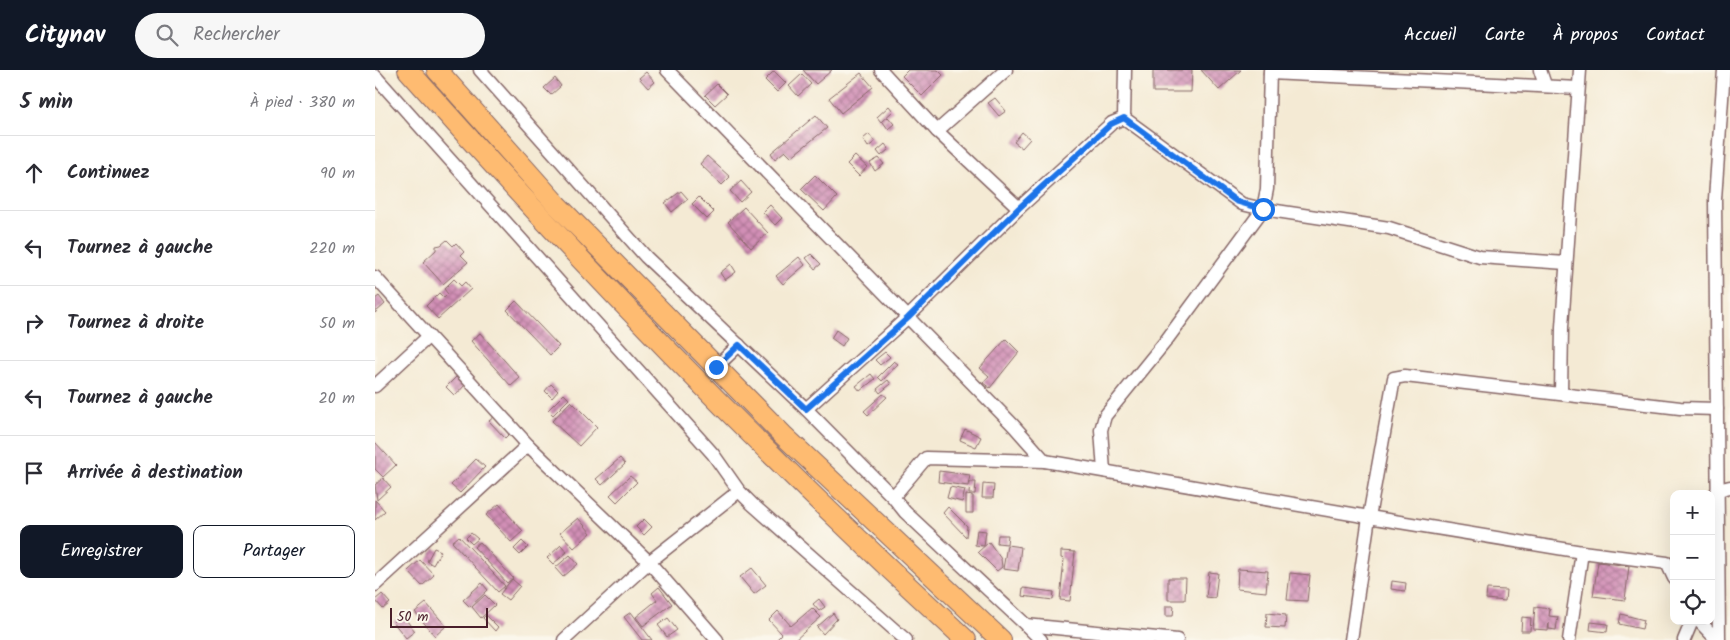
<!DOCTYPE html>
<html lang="fr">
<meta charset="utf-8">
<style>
:root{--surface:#fff;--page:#f7f7f7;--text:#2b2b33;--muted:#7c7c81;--line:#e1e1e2;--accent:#111827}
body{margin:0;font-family:Kalam,sans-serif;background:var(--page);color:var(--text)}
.controls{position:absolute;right:15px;bottom:15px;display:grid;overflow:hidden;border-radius:10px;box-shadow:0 5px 20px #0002}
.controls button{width:45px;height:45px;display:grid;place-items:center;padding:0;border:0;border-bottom:1px solid var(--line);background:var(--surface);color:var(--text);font:25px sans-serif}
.scale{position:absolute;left:15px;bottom:12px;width:98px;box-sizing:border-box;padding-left:5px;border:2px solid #4a1f2b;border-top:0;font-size:14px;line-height:18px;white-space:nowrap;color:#4a1f2b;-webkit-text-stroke:4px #fbf7ec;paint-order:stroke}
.stop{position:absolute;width:15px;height:15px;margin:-11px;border:4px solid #1a73e8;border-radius:50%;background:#fff}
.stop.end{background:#1a73e8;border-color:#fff;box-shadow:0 1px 5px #0008}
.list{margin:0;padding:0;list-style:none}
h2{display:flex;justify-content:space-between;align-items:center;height:65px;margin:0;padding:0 20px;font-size:21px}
h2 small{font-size:16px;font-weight:400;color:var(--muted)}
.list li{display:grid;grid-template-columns:32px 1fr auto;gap:15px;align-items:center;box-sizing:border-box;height:75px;padding:0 20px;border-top:1px solid var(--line)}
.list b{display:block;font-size:19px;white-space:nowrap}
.list em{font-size:16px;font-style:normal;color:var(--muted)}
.actions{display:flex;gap:10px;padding:15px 20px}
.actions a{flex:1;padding:11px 0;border:1px solid var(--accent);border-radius:10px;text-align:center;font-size:18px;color:var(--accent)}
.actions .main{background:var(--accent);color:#fff}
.icon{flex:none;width:28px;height:28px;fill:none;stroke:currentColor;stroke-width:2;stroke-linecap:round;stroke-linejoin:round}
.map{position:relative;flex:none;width:1355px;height:570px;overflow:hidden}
header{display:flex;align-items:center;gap:30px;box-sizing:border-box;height:70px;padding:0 25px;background:var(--accent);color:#fff}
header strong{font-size:24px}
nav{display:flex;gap:28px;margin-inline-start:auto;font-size:18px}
.search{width:350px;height:45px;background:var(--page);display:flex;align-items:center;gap:12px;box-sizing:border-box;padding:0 18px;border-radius:28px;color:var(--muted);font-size:19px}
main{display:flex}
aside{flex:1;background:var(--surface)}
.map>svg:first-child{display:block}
.building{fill:url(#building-cross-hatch)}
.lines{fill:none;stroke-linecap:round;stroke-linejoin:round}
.street-casing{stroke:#866666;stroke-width:15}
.primary-casing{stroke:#866666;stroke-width:22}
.street{stroke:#fff;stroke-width:12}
.primary{stroke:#febb71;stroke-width:20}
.route{stroke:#1a73e8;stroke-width:6}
</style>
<header>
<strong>Citynav</strong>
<div class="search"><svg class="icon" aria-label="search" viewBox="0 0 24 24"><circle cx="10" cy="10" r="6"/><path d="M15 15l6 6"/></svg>Rechercher</div>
<nav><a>Accueil</a><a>Carte</a><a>À propos</a><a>Contact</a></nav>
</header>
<main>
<aside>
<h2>5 min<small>À pied · 380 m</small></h2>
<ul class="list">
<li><svg class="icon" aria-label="ahead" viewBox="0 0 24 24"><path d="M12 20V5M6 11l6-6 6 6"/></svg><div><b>Continuez</b></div><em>90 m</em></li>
<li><svg class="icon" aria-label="left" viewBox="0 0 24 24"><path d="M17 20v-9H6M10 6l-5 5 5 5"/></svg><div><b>Tournez à gauche</b></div><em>220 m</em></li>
<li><svg class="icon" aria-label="right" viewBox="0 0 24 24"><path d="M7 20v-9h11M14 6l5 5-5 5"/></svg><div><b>Tournez à droite</b></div><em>50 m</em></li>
<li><svg class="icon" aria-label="left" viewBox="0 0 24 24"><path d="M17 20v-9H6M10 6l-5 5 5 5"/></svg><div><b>Tournez à gauche</b></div><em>20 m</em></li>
<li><svg class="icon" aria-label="arrive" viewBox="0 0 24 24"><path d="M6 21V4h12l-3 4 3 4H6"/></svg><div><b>Arrivée à destination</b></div></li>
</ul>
<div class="actions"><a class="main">Enregistrer</a><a>Partager</a></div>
</aside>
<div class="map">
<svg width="1355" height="570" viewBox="0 0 1355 570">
<defs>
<pattern id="building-cross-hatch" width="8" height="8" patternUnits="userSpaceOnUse" patternTransform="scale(1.25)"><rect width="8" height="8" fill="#d18fb6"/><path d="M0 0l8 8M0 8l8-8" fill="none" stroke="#ac7494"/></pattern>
</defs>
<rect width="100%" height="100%" fill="#fbf7ec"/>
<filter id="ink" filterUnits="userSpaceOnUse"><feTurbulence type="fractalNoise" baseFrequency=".02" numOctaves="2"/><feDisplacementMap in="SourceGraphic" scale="10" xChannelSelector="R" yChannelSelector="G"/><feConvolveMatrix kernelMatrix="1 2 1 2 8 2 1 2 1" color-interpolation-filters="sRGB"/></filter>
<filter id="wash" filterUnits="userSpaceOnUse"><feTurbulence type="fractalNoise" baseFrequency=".0096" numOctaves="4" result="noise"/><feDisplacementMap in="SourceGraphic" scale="20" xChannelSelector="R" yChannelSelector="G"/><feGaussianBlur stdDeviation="1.12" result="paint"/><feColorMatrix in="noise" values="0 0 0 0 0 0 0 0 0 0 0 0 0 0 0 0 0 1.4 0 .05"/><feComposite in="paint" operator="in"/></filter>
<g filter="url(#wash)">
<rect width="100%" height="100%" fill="#f4ead4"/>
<g id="blocks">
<g class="building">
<polygon points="428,0 457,0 441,14"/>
<polygon points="533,0 563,0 568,5 547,26 527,6"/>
<polygon points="778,0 817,0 816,22 778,22"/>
<polygon points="826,0 866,0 844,20"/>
<polygon points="399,1 411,13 402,22 390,10"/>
<polygon points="271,2 280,12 273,18 264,8"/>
<polygon points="486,3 498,17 466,43 454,28"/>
<polygon points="427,4 436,14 423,26 414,16"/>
<polygon points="180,8 186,16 176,25 169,18"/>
<polygon points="342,14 352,24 340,35 330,25"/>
<polygon points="620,28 631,41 624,46 613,33"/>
<polygon points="514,36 518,41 506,52 502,47"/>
<polygon points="441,45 452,58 416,87 410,81 400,89 396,83"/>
<polygon points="513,47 519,54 513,59 508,52"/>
<polygon points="647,62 655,69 647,78 639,72"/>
<polygon points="494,64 500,72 493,77 488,69"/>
<polygon points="510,74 514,79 506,86 502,81"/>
<polygon points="332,86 355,107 347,115 325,94"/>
<polygon points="480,86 492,97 484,106 472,94"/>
<polygon points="504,88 509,94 500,101 495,93"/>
<polygon points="440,105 462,127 449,141 426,119"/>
<polygon points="366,111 376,122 365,132 355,121"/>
<polygon points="306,121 313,129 297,142 290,133"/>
<polygon points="324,127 339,142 332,149 317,134"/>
<polygon points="395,135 407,148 400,155 388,142"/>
<polygon points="369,137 393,163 376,178 353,152"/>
<polygon points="72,170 78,176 81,173 89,182 86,185 93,192 68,214 48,192 61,180 61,176 66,175"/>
<polygon points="436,184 446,194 440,199 431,188"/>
<polygon points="424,187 430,195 408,214 401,206"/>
<polygon points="356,194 361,202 350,210 345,203"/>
<polygon points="79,209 86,216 90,212 96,219 63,249 51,236 64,223 69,228 73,224 69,219"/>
<polygon points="4,226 10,234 0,243 0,229"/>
<polygon points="141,231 184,276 175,285 132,240"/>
<polygon points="461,260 472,268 467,276 456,268"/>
<polygon points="105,263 145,308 136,316 96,271"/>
<polygon points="631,269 644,282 615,318 608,313 614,306 605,298"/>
<polygon points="510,282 515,287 505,295 500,290"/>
<polygon points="519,291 523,294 507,311 503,307"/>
<polygon points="496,304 500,309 485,321 481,316"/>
<polygon points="81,307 90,315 80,326 71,317"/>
<polygon points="513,310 516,314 505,323 502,319"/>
<polygon points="176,314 183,321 177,328 170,321"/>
<polygon points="189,324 194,329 178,345 173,340"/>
<polygon points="508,324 512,327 493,345 489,341"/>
<polygon points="196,331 222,357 204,376 177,351"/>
<polygon points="120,346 136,362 130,368 114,351"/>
<polygon points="590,359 606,367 601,377 585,370"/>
<polygon points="0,372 21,395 8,407 0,399"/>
<polygon points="245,388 250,394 227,415 221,409"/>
<polygon points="101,389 110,397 85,423 76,415"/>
<polygon points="564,401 595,405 593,416 563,412"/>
<polygon points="255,406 262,412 242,432 235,425"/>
<polygon points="8,408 16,417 2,430 0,415"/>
<polygon points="595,412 601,412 600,424 594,424"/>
<polygon points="608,414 619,415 618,428 607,428"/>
<polygon points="575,417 590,420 587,432 572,428"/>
<polygon points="591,425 598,426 598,443 591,443"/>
<polygon points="0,430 10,441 0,450"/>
<polygon points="124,434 148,461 136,472 111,445"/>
<polygon points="573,437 592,456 591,467 568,443"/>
<polygon points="203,448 216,463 199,478 185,463"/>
<polygon points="269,449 277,457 269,465 261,457"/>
<polygon points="602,460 611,461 609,476 600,475"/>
<polygon points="96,463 103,469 97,474 91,468"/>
<polygon points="623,465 633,465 632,474 622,473"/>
<polygon points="84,466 130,516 123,522 77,472"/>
<polygon points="147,471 153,477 145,485 139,479"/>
<polygon points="105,472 138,508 132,513 99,477"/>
<polygon points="614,472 626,489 627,497 622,501 603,482"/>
<polygon points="186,475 192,482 178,494 172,488"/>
<polygon points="632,475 646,477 643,501 628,499"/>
<polygon points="59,478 66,481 58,495 52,491"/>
<polygon points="686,481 700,482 695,531 685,530 689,489 686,488"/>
<polygon points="195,485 203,494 188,507 180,498"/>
<polygon points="45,490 59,505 47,516 33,501"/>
<polygon points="1223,492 1254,496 1250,530 1218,526"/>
<polygon points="377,498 391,515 379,524 365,507"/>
<polygon points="863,499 893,501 891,522 862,519"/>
<polygon points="834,502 843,503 840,528 831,527"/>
<polygon points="915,503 935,505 932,531 912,530"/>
<polygon points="793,508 811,508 810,530 793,530"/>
<polygon points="137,509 145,516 133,530 125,524"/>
<polygon points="1017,511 1031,513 1030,521 1016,519"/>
<polygon points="107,513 113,520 95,537 88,530"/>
<polygon points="284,517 297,534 268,556 261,547 282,530 277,523"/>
<polygon points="648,518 679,522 678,530 647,526"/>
<polygon points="1112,519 1131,520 1130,531 1111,529"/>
<polygon points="7,524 15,533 8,539 0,530"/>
<polygon points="110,525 120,535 106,548 97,537"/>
<polygon points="444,529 450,537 444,541 438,534"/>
<polygon points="51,533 71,556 60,566 40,542"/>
<polygon points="791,536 799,536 798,546 791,546"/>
<polygon points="1160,537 1175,539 1174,546 1183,547 1181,560 1174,559 1174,552 1173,560 1158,559"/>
<polygon points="437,538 446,547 420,570 401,570 407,564 394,550 403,541 416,556"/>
<polygon points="256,542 277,570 267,570 249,547"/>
<polygon points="458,543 462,549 448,564 442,557"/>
<polygon points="892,543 911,545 910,558 891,557"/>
<polygon points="1246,544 1269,550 1267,559 1244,554"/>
<polygon points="27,545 40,561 31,568 18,552"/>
<polygon points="111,545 123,557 120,561 108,548"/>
<polygon points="1147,547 1156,548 1155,561 1146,561"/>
<polygon points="293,548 302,560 292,567 283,555"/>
<polygon points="1216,552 1233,554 1232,562 1215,560"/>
</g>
</g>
</g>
<g filter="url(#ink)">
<use href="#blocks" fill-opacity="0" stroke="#866666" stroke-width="1"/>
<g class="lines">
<g class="street-casing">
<g id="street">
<polyline points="105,0 271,187 431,339 518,427 530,442 651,555 802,570"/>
<polyline points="292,0 638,355 670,391 994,447 1207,482 1292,493 1299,508"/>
<polyline points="506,0 562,61 644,138"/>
<polyline points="1165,0 1170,15"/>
<polyline points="895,3 1203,18"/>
<polyline points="0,6 338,384 364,421 377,434 531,570"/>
<polyline points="749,48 867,134 888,139 1014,158 1105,187 1191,193"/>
<polyline points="562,61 631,0"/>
<polyline points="0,207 153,375 274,492 342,570"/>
<polyline points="341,297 364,275"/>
<polyline points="0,316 53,267"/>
<polyline points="1186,323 1187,257 1205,0"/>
<polyline points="431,339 533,247 644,138 737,53 749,48 750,0"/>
<polyline points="729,401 726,360 730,346 790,272 888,139 892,119 895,0"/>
<polyline points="1338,426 1343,420 1355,417"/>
<polyline points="518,427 551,388 670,391"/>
<polyline points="0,515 153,375"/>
<polyline points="1324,551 1342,570"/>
<polyline points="651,555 666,570"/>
<polyline points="189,570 274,492 364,421"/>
<polyline points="976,570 994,447 1019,308 1030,306 1305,338 1342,339"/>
<polyline points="1194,570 1207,482"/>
<polyline points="1309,570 1317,551"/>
<polyline points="1344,570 1340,129 1349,0"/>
</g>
</g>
<g class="primary-casing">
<g id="primary">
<path d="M33,0c176,199 362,390 558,570"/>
<polyline points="62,0 182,135 408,365 626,570"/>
</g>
</g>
<use href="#street" class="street"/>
<use href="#primary" class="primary"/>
</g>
</g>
<g class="lines" filter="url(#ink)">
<polyline class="route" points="341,297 364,275 431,339 533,248 644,138 736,54 749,48 861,131 888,139"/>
</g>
</svg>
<div class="controls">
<button>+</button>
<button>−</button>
<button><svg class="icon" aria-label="locate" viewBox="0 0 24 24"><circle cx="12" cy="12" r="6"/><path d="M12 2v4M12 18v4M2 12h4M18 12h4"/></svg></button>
</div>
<div class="scale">50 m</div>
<div class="stop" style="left:888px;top:139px"></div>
<div class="stop end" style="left:341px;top:297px"></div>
</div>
</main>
